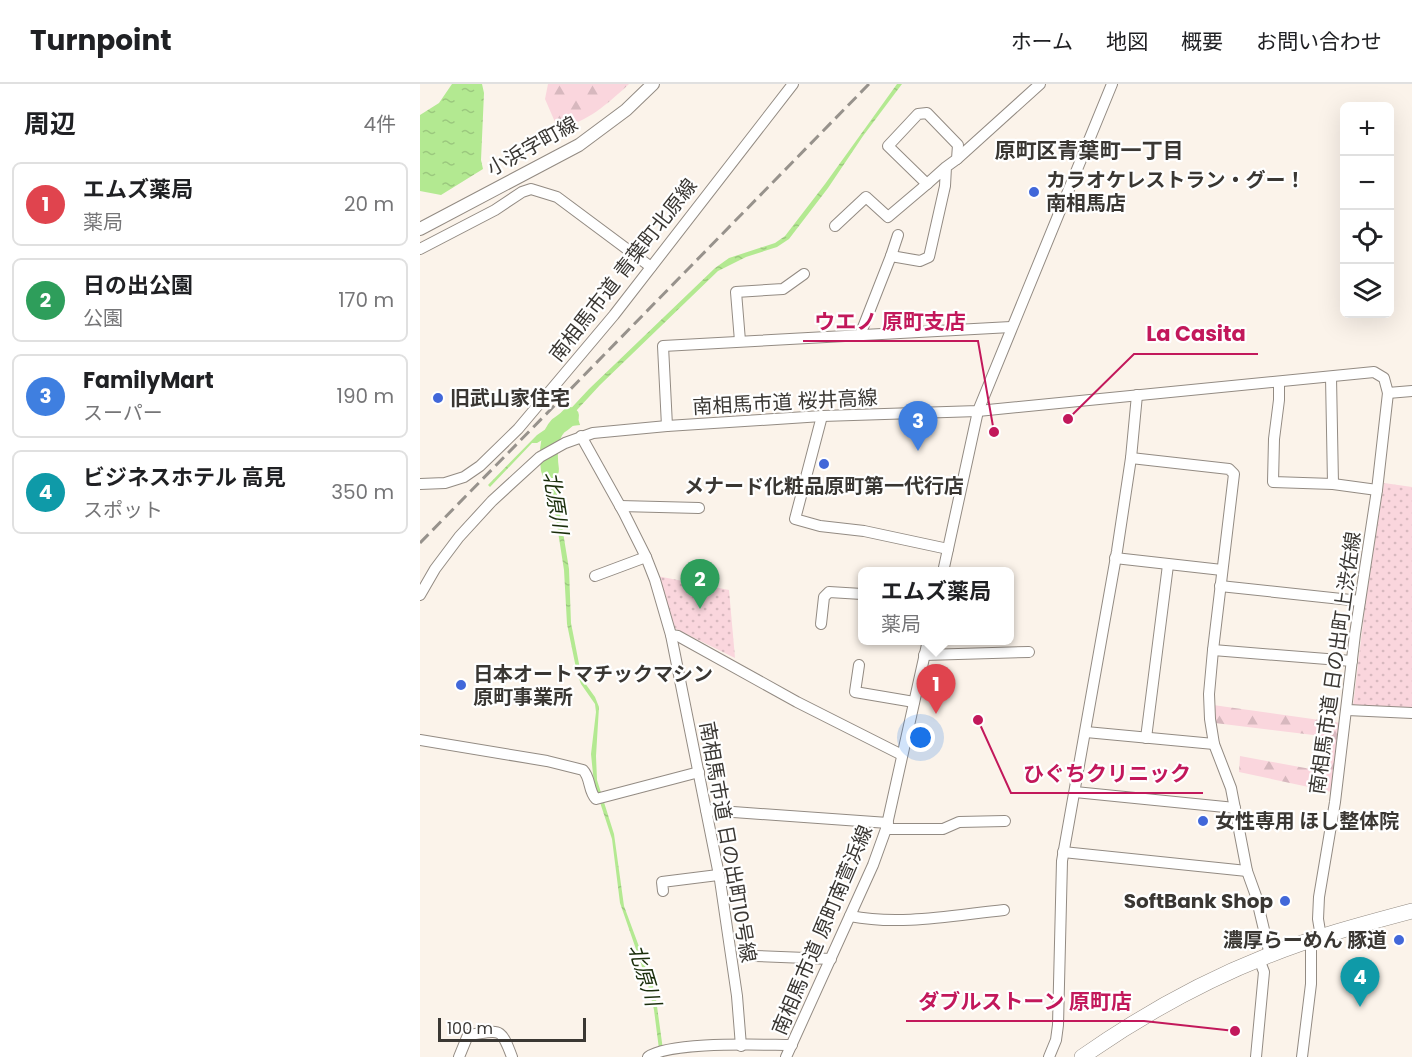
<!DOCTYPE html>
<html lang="ja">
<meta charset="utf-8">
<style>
:root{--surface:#fff;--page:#f6f6f6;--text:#202124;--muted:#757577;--line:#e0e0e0;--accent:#4167d9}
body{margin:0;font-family:Poppins,"Noto Sans JP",sans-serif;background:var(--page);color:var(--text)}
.controls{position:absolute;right:18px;top:18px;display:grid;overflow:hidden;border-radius:9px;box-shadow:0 6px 24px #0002}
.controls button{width:54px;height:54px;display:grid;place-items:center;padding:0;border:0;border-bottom:2px solid var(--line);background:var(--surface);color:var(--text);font:30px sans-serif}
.scale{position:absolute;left:18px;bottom:15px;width:148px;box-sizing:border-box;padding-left:6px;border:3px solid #3a3733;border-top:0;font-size:16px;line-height:21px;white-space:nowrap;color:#3a3733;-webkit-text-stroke:4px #fff;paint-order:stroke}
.you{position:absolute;left:501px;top:654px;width:21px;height:21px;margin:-15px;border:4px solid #fff;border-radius:50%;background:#1a73e8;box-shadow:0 0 0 9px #1a73e833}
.badge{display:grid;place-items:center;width:39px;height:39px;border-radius:50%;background:var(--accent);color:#fff;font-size:20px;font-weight:700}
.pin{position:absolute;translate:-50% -50px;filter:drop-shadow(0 2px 3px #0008)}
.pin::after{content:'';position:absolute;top:32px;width:21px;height:18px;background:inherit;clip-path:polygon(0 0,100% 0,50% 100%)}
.popup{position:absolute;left:438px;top:483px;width:156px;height:78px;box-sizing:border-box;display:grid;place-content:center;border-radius:9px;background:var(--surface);filter:drop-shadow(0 2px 4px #0005);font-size:20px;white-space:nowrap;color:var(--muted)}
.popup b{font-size:22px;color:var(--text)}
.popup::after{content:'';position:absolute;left:50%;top:100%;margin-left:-12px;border:12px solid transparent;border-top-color:var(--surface)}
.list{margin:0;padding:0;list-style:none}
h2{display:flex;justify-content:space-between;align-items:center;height:78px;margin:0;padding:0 24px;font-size:26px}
h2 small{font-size:20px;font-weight:400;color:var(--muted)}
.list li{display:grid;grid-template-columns:39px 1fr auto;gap:18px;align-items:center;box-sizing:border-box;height:84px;margin:0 12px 12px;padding:0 12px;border:2px solid var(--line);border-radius:9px}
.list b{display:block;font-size:22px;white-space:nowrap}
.list p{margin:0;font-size:20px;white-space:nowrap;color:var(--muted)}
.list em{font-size:20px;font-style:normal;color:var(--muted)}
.icon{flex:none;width:33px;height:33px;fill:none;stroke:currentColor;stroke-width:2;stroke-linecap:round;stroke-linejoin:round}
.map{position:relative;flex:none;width:992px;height:973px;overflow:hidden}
header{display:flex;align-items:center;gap:36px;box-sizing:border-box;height:84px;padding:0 30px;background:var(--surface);border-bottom:2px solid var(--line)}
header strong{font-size:28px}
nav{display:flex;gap:33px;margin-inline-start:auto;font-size:21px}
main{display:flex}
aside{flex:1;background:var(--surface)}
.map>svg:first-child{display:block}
.forest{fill:url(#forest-firs)}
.park{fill:url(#park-dots)}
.water{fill:url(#water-ripples)}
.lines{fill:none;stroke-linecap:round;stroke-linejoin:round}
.river{stroke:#b3e991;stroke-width:18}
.minor-casing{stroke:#938b83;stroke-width:12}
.major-casing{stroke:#938b83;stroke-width:14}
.highway-casing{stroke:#938b83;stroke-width:16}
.minor{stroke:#fff;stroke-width:10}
.major{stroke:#fff;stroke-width:12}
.highway{stroke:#fff;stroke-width:15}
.rail{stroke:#97928c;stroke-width:3;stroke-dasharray:12 6;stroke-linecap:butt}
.poi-dot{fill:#4167d9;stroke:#fff;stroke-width:2}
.labels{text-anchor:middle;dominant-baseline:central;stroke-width:4.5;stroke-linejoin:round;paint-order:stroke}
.street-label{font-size:20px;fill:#3a3733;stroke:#fff}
.poi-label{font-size:20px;font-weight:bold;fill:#3a3733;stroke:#fff;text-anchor:start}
.neighbourhood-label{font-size:21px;font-weight:bold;fill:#3a3733;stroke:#fff}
.water-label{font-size:21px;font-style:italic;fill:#1b2f0c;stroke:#fff}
.leader{fill:none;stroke:#c2185b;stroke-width:2}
.callout-dot{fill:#c2185b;stroke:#fff;stroke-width:2}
.callout-label{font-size:21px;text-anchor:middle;font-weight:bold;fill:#c2185b;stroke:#fff;stroke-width:4.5;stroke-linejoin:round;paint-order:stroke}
</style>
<header>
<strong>Turnpoint</strong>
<nav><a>ホーム</a><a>地図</a><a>概要</a><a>お問い合わせ</a></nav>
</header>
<main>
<aside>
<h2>周辺<small>4件</small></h2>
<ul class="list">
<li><span class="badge" style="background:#e0444e">1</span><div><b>エムズ薬局</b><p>薬局</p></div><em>20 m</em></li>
<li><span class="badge" style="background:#2e9e5b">2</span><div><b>日の出公園</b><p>公園</p></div><em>170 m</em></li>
<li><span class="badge" style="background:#3f7fe0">3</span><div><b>FamilyMart</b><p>スーパー</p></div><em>190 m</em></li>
<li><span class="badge" style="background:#0f9aa8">4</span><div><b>ビジネスホテル 高見</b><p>スポット</p></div><em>350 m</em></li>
</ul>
</aside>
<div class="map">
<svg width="992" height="973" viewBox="0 0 992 973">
<defs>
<pattern id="forest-firs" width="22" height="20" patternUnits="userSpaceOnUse" patternTransform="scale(1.5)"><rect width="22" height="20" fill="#fad6dd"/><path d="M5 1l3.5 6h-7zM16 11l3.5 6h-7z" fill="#d7b8be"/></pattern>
<pattern id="park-dots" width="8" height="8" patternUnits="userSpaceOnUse" patternTransform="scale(1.5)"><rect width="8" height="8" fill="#fad6dd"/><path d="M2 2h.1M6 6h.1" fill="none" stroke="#d7b8be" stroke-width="1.8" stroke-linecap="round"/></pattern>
<pattern id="water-ripples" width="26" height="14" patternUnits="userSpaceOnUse" patternTransform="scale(1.5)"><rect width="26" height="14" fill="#b3e991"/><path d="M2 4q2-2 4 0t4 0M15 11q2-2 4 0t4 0" fill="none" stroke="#9bc87e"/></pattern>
</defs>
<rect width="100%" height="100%" fill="#fbf3ea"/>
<g class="forest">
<path d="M128,0h81c-23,21 -40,37 -71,45l-13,-30z"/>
<polygon points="793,621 921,639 912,708 819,688 820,672 907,688 910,653 795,639"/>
</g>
<g class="park">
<polygon points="964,399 992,403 992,626 933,622 945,522"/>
<polygon points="237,492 309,506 315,574 254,544"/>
</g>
<g class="water">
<polygon points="32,0 62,0 64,9 61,76 63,85 21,111 0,107 0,31 19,19"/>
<polygon points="477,0 482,0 443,52 408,104 369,155 357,163 326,173 298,187 180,301 156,327 160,341 144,343 117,359 112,359 70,403 68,401 117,351 142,334 169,305 295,184 309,174 355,159 365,152 405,100"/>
<polygon points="131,374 149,485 151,539 162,595 175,613 179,623 176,672 177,696 194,750 204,822 231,895 236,915 244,973 240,973 234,926 227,897 200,819 192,755 174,700 171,670 176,628 175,620 161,600 157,589 147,540 144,486 129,390 124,378"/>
</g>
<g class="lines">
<path class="river" d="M130,386c-2,-14 -3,-32 8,-44 5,-4 8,-5 12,-10"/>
<g class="minor-casing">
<g id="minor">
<polyline points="537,75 620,0"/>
<polyline points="415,142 446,113 468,133 507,100"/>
<polyline points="0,165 75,126 102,108 111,105 137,113 231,183"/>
<polyline points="471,172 478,151"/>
<polyline points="440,251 471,172 500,177 509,173 525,102 526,83 537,75 538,61 507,29 498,30 468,62 507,100 526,83"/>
<polyline points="320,257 316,208 363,205 384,190"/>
<polyline points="911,293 913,400"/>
<polyline points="859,298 859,316 854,355 853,398 913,400 957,406"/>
<polyline points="402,332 375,435 400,442 444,447 528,465"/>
<polyline points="247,342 243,262 591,243"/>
<polyline points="161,352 204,429 226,473 235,496 251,551 300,796 317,912 321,962"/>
<polyline points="711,374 809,385 814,390 793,566 789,610 790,635 794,660 811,704 827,787 836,812 850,871"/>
<polyline points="0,400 25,399 44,393 60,382 98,345 194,231 373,0"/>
<polyline points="200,422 279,424"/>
<polyline points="695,474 802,486"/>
<polyline points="523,488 558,327 692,0"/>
<polyline points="175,492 226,473"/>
<polyline points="800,502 940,517"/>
<polyline points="0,511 15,485 39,453 72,417 120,373 145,359 173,349 247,342 402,332 558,327 954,288 964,294 968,309 992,307"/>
<polyline points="401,540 404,513 409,508 442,510"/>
<polyline points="251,551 258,552 377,618 482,671"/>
<polyline points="793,566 932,577"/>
<polyline points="504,571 609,568"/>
<polyline points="439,581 435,608 494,618"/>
<polyline points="927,626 992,629"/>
<polyline points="666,648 794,660"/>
<polyline points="726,654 748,481"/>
<path d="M0,656l127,21 36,9c8,8 5,21 13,29l103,-27"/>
<polyline points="655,708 815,724"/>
<polyline points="286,726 468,739"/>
<polyline points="466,745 523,745 539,738 585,737"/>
<polyline points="643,768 827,787"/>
<polyline points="243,807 242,798 298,791"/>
<path d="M430,832c51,10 104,-1 154,-6"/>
<polyline points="901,853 898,835 899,813 915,718 935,550 957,406 968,309"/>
<polyline points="335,872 411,875"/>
<path d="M39,973l9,-22c32,-4 32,-10 44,22"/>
<path d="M228,973c23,-16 113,-12 144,-12"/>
<polyline points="366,973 453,781 466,745 508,556"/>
<polyline points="629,973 636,956 638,941 642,777 697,467 711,374 717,311"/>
<polyline points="836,973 844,888 839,875"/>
<polyline points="882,973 891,900 891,856"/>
</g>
</g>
<g class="major-casing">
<polyline id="major" points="0,145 159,61 206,26 233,0"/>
</g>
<g class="highway-casing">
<path id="highway" d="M662,973c57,-40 119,-75 185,-101 47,-19 96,-32 145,-45"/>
</g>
<use href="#minor" class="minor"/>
<use href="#major" class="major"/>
<use href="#highway" class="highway"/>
<polyline class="rail" points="0,459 449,0"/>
</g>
<g class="poi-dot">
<circle cx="614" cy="108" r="6"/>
<circle cx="18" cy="314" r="6"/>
<circle cx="404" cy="380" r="6"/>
<circle cx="41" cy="601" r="6"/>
<circle cx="783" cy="737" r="6"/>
<circle cx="865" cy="817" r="6"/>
<circle cx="979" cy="856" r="6"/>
</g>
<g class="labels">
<g class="street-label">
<text transform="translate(112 62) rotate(-29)">小浜字町線</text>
<text transform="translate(203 186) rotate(-52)">南相馬市道 青葉町北原線</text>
<text transform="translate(365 318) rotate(-3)">南相馬市道 桜井高線</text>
<text transform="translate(915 579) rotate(-82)">南相馬市道 日の出町上渋佐線</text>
<text transform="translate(308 758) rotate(80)">南相馬市道 日の出町10号線</text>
<text transform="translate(402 846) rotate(-67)">南相馬市道 原町南萱浜線</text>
</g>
<g class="poi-label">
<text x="626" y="96">カラオケレストラン・グー！<tspan x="626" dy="23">南相馬店</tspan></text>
<text x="30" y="314">旧武山家住宅</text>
<text x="404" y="402" text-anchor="middle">メナード化粧品原町第一代行店</text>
<text x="53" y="590">日本オートマチックマシン<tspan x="53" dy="23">原町事業所</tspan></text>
<text x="795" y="737">女性専用 ほし整体院</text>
<text x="853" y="817" text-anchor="end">SoftBank Shop</text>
<text x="967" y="856" text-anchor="end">濃厚らーめん 豚道</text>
</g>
<g class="neighbourhood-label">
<text x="669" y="66">原町区青葉町一丁目</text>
</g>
<g class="water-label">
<text transform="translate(136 419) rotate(81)">北原川</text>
<text transform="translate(225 891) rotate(73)">北原川</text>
</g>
</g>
<path class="leader" d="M574 348L558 257H383M648 335L714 270H838M558 636L591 709H783M815 947L724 937H486"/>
<g class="callout-dot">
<circle cx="574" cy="348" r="6"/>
<circle cx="648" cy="335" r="6"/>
<circle cx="558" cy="636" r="6"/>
<circle cx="815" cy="947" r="6"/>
</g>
<g class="callout-label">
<text x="470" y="245">ウエノ 原町支店</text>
<text x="776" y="257">La Casita</text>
<text x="687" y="697">ひぐちクリニック</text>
<text x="605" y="925">ダブルストーン 原町店</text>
</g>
</svg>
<div class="controls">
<button>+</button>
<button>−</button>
<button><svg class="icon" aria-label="locate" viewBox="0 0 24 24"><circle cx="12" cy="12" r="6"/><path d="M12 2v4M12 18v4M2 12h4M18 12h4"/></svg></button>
<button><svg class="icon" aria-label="layers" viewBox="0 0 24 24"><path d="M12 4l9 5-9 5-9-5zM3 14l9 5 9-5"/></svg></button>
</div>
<div class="scale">100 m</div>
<div class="you"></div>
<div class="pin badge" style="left:516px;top:630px;background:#e0444e">1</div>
<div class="popup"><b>エムズ薬局</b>薬局</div>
<div class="pin badge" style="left:280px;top:525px;background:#2e9e5b">2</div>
<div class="pin badge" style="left:498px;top:367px;background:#3f7fe0">3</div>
<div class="pin badge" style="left:940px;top:923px;background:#0f9aa8">4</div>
</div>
</main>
